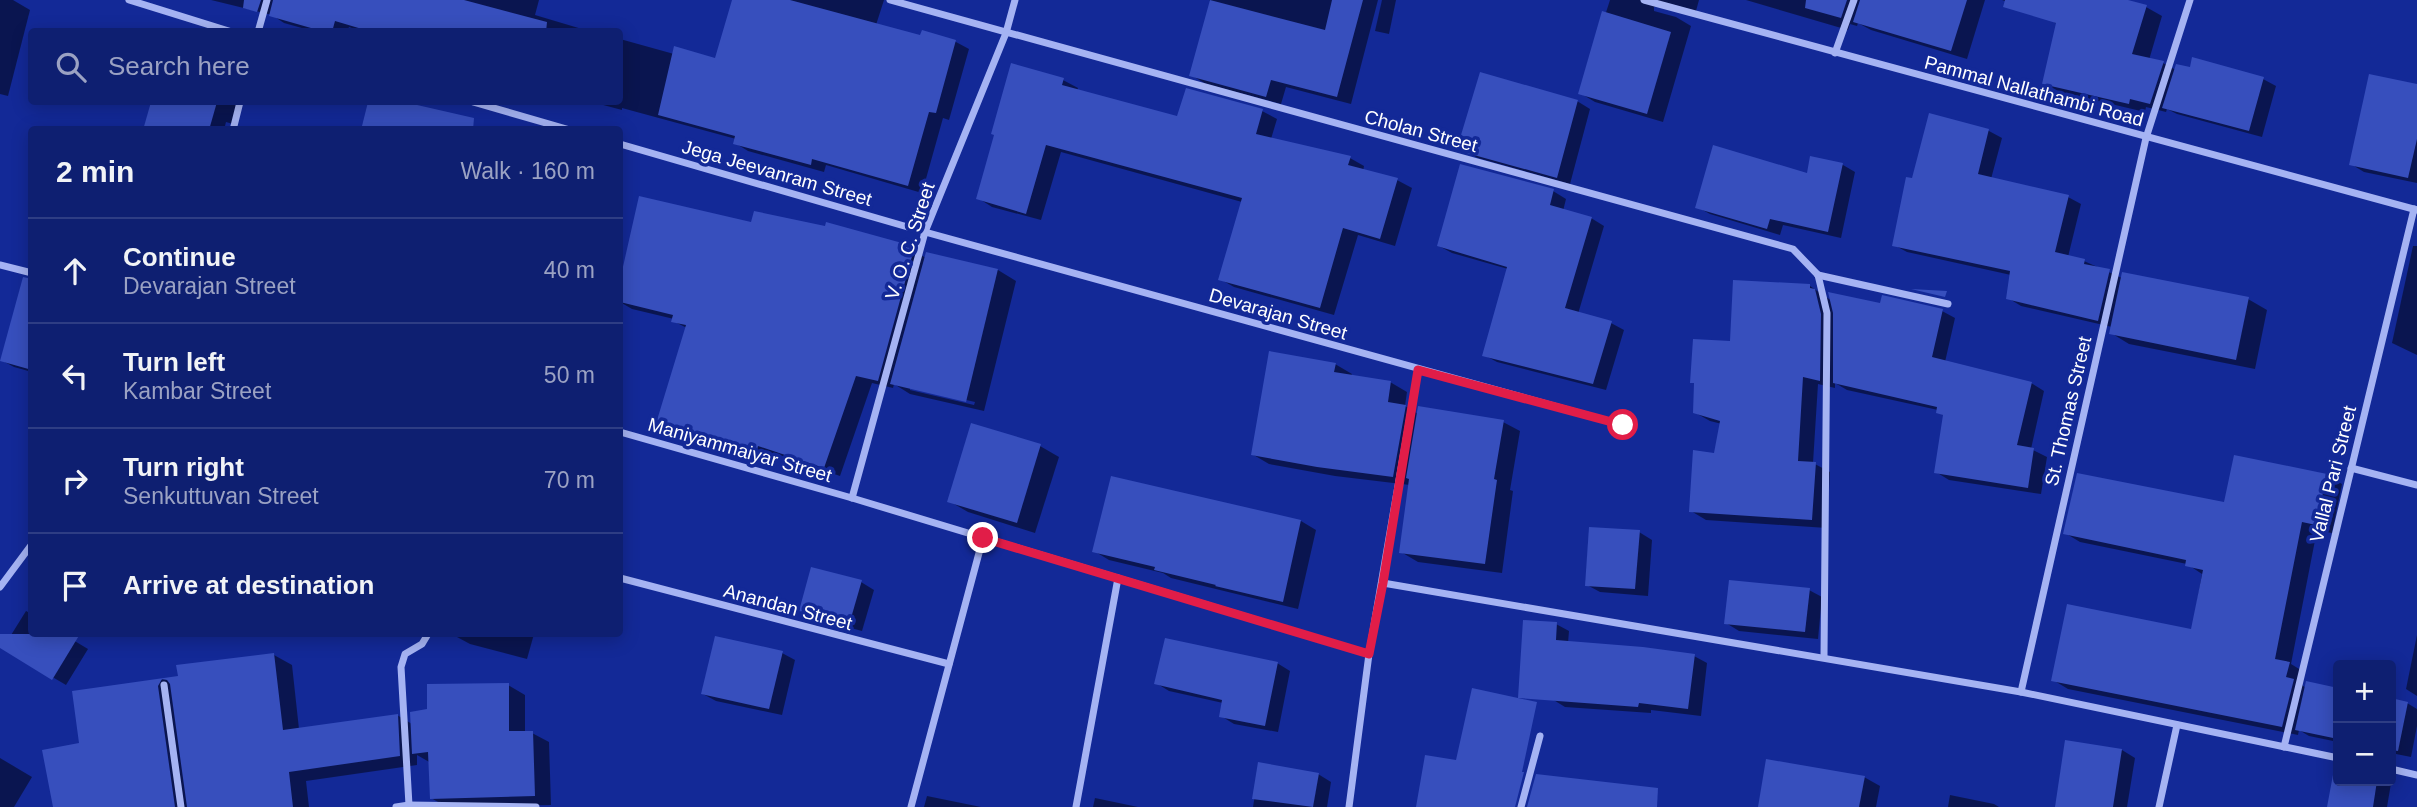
<!DOCTYPE html>
<meta charset="utf-8">
<style>
:root{--surface:#0e1f71;--page:#172776;--text:#f1f3f6;--muted:#9ba2c3;--line:#2e3d84}
body{margin:0;font-family:Arial,sans-serif;background:var(--page);color:var(--text)}
.controls{position:absolute;right:21px;bottom:21px;display:grid;overflow:hidden;border-radius:7px;box-shadow:0 4px 18px #0003}
.controls button{width:63px;height:63px;display:grid;place-items:center;padding:0;border:0;border-bottom:2px solid var(--line);background:var(--surface);color:var(--text);font:35px sans-serif}
.stop{position:absolute;width:21px;height:21px;margin:-16px;border:5px solid #e11d48;border-radius:50%;background:#fff}
.stop.end{background:#e11d48;border-color:#fff;box-shadow:0 2px 7px #0008}
.list{margin:0;padding:0;list-style:none}
h2{display:flex;justify-content:space-between;align-items:center;height:91px;margin:0;padding:0 28px;font-size:30px}
h2 small{font-size:23px;font-weight:400;color:var(--muted)}
.list li{display:grid;grid-template-columns:46px 1fr auto;gap:21px;align-items:center;box-sizing:border-box;height:105px;padding:0 28px;border-top:2px solid var(--line)}
.list b{display:block;font-size:26px;white-space:nowrap}
.list p{margin:0;font-size:23px;white-space:nowrap;color:var(--muted)}
.list em{font-size:23px;font-style:normal;color:var(--muted)}
.icon{flex:none;width:38px;height:38px;fill:none;stroke:currentColor;stroke-width:2;stroke-linecap:round;stroke-linejoin:round}
.map{position:relative;flex:none;width:2417px;height:807px;overflow:hidden}
.search{position:absolute;background:var(--surface);box-shadow:0 4px 18px #0003;left:28px;top:28px;width:595px;height:77px;display:flex;align-items:center;gap:18px;box-sizing:border-box;padding:0 24px;border-radius:7px;color:var(--muted);font-size:26px}
.panel{position:absolute;background:var(--surface);box-shadow:0 4px 18px #0003;left:28px;top:126px;width:595px;height:511px;border-radius:7px}
.map>svg:first-child{display:block}
.shadow{fill:#0007;fill-rule:evenodd}
.building{fill:#374fbd}
.lines{fill:none;stroke-linecap:round;stroke-linejoin:round}
.street{stroke:#a5b3f3;stroke-width:7}
.route{stroke:#e11d48;stroke-width:9}
.labels{text-anchor:middle;dominant-baseline:central;stroke-width:7;stroke-linejoin:round;paint-order:stroke}
.street-label{font-size:19px;fill:#fff;stroke:#132997}
</style>
<div class="map">
<svg width="2417" height="807" viewBox="0 0 2417 807">
<rect width="100%" height="100%" fill="#132997"/>
<g class="shadow">
<polygon points="0,0 13,0 30,10 8,96 0,94"/>
<polygon points="211,0 539,0 535,15 592,32 363,32 349,27 347,32 316,32 284,23 272,15"/>
<polygon points="734,0 884,0 876,25 921,38 923,32 956,42 969,49 949,120 943,118 922,193 826,165 824,172 748,151 735,143 736,139 622,108 622,110 592,102 620,102 620,39 674,54 717,60"/>
<polygon points="1209,0 1378,0 1351,104 1286,87 1281,104 1206,84 1191,75 1211,1"/>
<polygon points="1382,0 1396,0 1389,34 1375,31"/>
<polygon points="1610,0 1699,0 1696,11 1663,2 1654,7 1654,11 1676,17 1691,26 1663,122 1595,102 1580,93"/>
<polygon points="1746,0 1985,0 1967,59 1871,30 1858,23 1857,26 1850,24 1848,30"/>
<polygon points="2002,0 2122,0 2146,7 2162,16 2149,60 2163,63 2176,70 2263,79 2276,86 2262,137 2177,114 2167,109 2166,112 2146,107 2145,112 2060,92 2044,83 2057,24 2051,20 2051,17"/>
<polygon points="1063,80 1078,88 1077,91 1178,119 1262,111 1277,119 1271,139 1350,158 1364,166 1363,171 1397,180 1412,188 1395,246 1358,235 1334,315 1234,287 1220,279 1242,202 1061,152 1041,220 992,207 978,198"/>
<polygon points="2417,86 2417,183 2364,172 2351,164"/>
<polygon points="1577,101 1590,109 1570,184 1478,158 1465,151"/>
<polygon points="153,102 240,102 233,124 226,122 224,130 145,130"/>
<polygon points="1930,115 1989,131 2002,138 1991,179 2068,197 2081,204 2068,257 2084,261 2122,278 2248,299 2267,310 2255,369 2129,344 2111,333 2112,327 2021,306 2008,298 2011,275 1907,252 1894,245"/>
<polygon points="1843,165 1855,172 1841,238 1783,225 1780,235 1710,214 1697,207"/>
<polygon points="1553,191 1566,199 1563,211 1591,218 1604,226 1578,314 1611,323 1624,330 1606,390 1497,362 1484,355 1508,269 1452,253 1439,246"/>
<path d="M641,198l112,27 149,19 24,14 1,-4 71,16 18,11 -32,130 -74,-17 -16,-10 -1,4 -21,-5 -32,93 -66,-23 -2,5 -54,-15 -2,8 -44,-13 -16,-9 31,-101 -14,-7 1,-2 -42,-10 -12,-7v-14zM910,387l65,15 -1,3 -64,-15z"/>
<polygon points="2413,246 2417,246 2417,355 2392,343"/>
<polygon points="1810,286 1832,301 1942,311 1955,318 1945,362 2031,383 2044,391 2031,449 2047,457 2041,494 1949,480 1936,472 1945,416 1938,412 1938,410 1847,390 1835,383 1835,388 1818,384 1813,463 1830,472 1827,528 1706,520 1691,511 1715,455 1722,424 1710,421 1694,412 1696,384 1692,382 1732,343"/>
<polygon points="32,293 32,372 14,367 1,360"/>
<polygon points="1335,364 1352,374 1351,376 1390,382 1407,392 1405,406 1418,414 1503,422 1520,431 1510,490 1513,491 1502,573 1418,562 1401,552 1410,485 1335,476 1269,464 1252,454"/>
<polygon points="973,425 1040,446 1059,457 1035,533 968,512 949,501"/>
<polygon points="2326,475 2342,484 2332,533 2317,530 2291,664 2304,672 2302,685 2306,688 2308,683 2338,689 2338,742 2309,736 2299,730 2298,735 2068,689 2053,680 2192,631 2202,574 2187,564 2080,542 2065,533 2226,505"/>
<polygon points="1112,478 1301,521 1316,530 1298,609 1171,578 1163,573 1109,560 1094,551"/>
<polygon points="1639,532 1652,540 1648,596 1600,592 1587,585"/>
<polygon points="861,582 874,590 862,631 814,618 801,610"/>
<polygon points="1809,590 1822,597 1818,639 1739,631 1726,623"/>
<polygon points="26,611 32,614 32,634 63,634 88,649 66,685 3,648"/>
<polygon points="1556,624 1569,631 1568,643 1694,656 1707,663 1701,716 1651,710 1651,713 1565,707 1552,699"/>
<polygon points="458,634 534,634 527,659 470,644 457,637"/>
<polygon points="2417,635 2417,696 2406,689"/>
<polygon points="782,653 795,660 782,715 716,701 703,694"/>
<polygon points="274,655 292,665 299,729 397,715 412,724 429,711 508,685 525,695 525,733 532,733 549,742 551,805 447,807 431,798 431,763 417,755 417,765 306,781 309,807 55,807 81,744 74,692 180,677"/>
<polygon points="1277,663 1290,671 1278,732 1234,724 1221,716 1223,703 1169,691 1156,683"/>
<polygon points="2391,700 2407,703 2417,709 2417,726 2411,757 2396,754 2387,807 2329,807 2336,765 2338,765 2338,781 2391,781"/>
<polygon points="2122,750 2135,758 2127,807 2057,807"/>
<polygon points="0,758 32,777 14,807 0,807"/>
<polygon points="1260,764 1318,774 1331,782 1327,807 1253,807"/>
<polygon points="1864,777 1880,786 1876,807 1759,807"/>
<polygon points="1950,795 1994,804 1999,807 1948,807"/>
<polygon points="927,796 981,807 924,807"/>
<polygon points="1095,798 1138,807 1093,807"/>
</g>
<g class="building">
<polygon points="244,0 261,0 257,12 243,8"/>
<polygon points="273,0 464,0 547,22 546,32 372,32 335,21 332,32 325,32 269,16"/>
<polygon points="732,0 790,0 920,35 922,30 956,40 936,113 929,112 908,186 812,159 811,165 733,144 735,136 658,115 674,46 715,58"/>
<polygon points="1210,0 1325,30 1332,0 1363,0 1337,97 1271,80 1266,97 1189,76"/>
<polygon points="1806,0 1847,0 1841,18 1805,8"/>
<polygon points="1860,0 1967,0 1951,51 1853,22"/>
<polygon points="2005,0 2128,0 2147,5 2132,54 2164,61 2150,104 2130,99 2129,104 2042,84 2056,23 2003,7"/>
<polygon points="1602,11 1671,32 1647,114 1578,94"/>
<polygon points="2192,57 2264,77 2249,131 2162,108 2176,64 2190,67"/>
<polygon points="1011,63 1064,78 1062,85 1177,116 1186,88 1263,109 1256,134 1351,156 1348,165 1398,178 1380,239 1343,228 1320,308 1218,280 1242,198 1046,145 1026,214 976,199 994,135 991,134"/>
<polygon points="1480,72 1578,100 1557,178 1463,152 1467,138 1461,135"/>
<polygon points="2369,74 2417,84 2417,139 2408,178 2349,165"/>
<polygon points="151,102 217,102 209,130 143,130"/>
<polygon points="368,102 404,102 474,118 473,130 361,130"/>
<polygon points="1929,113 1989,129 1978,174 2069,195 2055,252 2085,259 2084,264 2110,269 2098,321 2006,299 2010,271 1892,246 1906,177 1912,178"/>
<polygon points="1713,145 1807,173 1810,156 1843,163 1828,232 1770,219 1767,229 1695,208"/>
<polygon points="1460,164 1554,189 1550,205 1592,217 1565,308 1612,321 1593,384 1482,356 1507,267 1437,246"/>
<polygon points="639,196 751,222 754,211 825,226 826,222 902,243 902,246 914,249 878,381 856,376 824,468 758,446 757,450 703,436 701,443 654,430 686,325 671,322 673,315 620,302 620,280"/>
<polygon points="926,252 998,269 966,402 890,384"/>
<polygon points="2122,272 2249,297 2236,360 2109,334"/>
<polygon points="23,277 32,279 32,370 0,361"/>
<polygon points="1733,280 1810,284 1810,288 1815,289 1821,314 1820,381 1803,377 1798,461 1816,462 1812,520 1689,512 1693,450 1714,453 1720,421 1693,413 1694,383 1690,383 1693,339 1730,341"/>
<polygon points="1911,289 1947,291 1945,297"/>
<polygon points="1828,292 1880,303 1882,295 1943,309 1932,357 2032,382 2017,445 2034,448 2028,488 1934,473 1943,415 1936,413 1937,407 1833,383 1833,313"/>
<polygon points="1269,351 1336,363 1334,372 1391,381 1388,402 1406,405 1393,477 1317,467 1251,455"/>
<polygon points="1418,406 1504,420 1494,479 1497,480 1485,564 1399,553 1409,479 1406,478"/>
<polygon points="971,423 1041,444 1017,523 947,502"/>
<polygon points="2234,455 2327,474 2316,525 2302,522 2275,659 2290,662 2286,677 2294,679 2282,727 2051,681 2067,604 2191,629 2203,570 2185,566 2186,560 2063,534 2077,473 2224,502"/>
<polygon points="1111,476 1301,520 1283,602 1215,586 1216,585 1154,570 1155,567 1092,552"/>
<polygon points="1589,527 1640,530 1635,589 1585,586"/>
<polygon points="811,567 862,580 849,625 799,611"/>
<polygon points="1729,580 1810,588 1805,632 1724,624"/>
<polygon points="1523,620 1557,622 1556,640 1643,647 1695,654 1688,709 1639,703 1638,707 1518,698"/>
<polygon points="0,634 80,634 52,680 0,648"/>
<polygon points="715,636 783,651 769,709 701,694"/>
<polygon points="1165,638 1278,662 1265,726 1219,717 1222,700 1154,684"/>
<polygon points="274,653 283,730 398,714 400,756 289,772 293,807 187,807 170,684 167,680 162,679 158,686 175,807 53,807 42,750 79,743 72,691 178,676 176,665"/>
<polygon points="2306,681 2338,688 2338,739 2295,730"/>
<polygon points="509,683 509,731 533,731 535,796 430,799 428,752 412,754 410,712 427,709 427,684"/>
<polygon points="1472,688 1537,702 1522,772 1524,772 1515,807 1416,807 1425,755 1456,760"/>
<polygon points="2391,698 2408,702 2398,751 2391,750"/>
<polygon points="2065,740 2122,749 2113,807 2055,807"/>
<polygon points="1766,759 1865,776 1859,807 1758,807"/>
<polygon points="1258,762 1319,773 1313,807 1252,799"/>
<polygon points="2335,764 2338,764 2338,781 2377,781 2373,807 2327,807"/>
<polygon points="1536,774 1658,788 1657,807 1527,807"/>
</g>
<g class="lines">
<g class="street">
<polyline points="129,0 232,32"/>
<polyline points="890,0 1793,249 1818,275"/>
<polyline points="1644,0 2417,210"/>
<polyline points="258,32 267,0"/>
<polyline points="1835,53 1854,0"/>
<polyline points="473,102 570,130"/>
<polyline points="233,130 240,102"/>
<polyline points="620,144 925,232 1623,425"/>
<polyline points="0,265 32,273"/>
<polyline points="1818,275 1827,313 1824,657"/>
<polyline points="1818,275 1948,304"/>
<polyline points="620,432 852,498 1369,654"/>
<polyline points="2351,468 2417,485"/>
<polyline points="852,498 925,232 1006,33 1015,0"/>
<polyline points="620,578 949,664"/>
<polyline points="1383,583 2021,692 2338,758"/>
<polyline points="0,587 32,544"/>
<polyline points="164,685 181,807"/>
<polyline points="2021,692 2146,138 2190,0"/>
<polyline points="2284,747 2414,209"/>
<polyline points="2391,769 2417,775"/>
<polyline points="409,805 401,667 405,654 422,644 428,634"/>
<polyline points="396,807 409,805 536,807"/>
<polyline points="911,807 983,538"/>
<polyline points="1076,807 1118,578"/>
<polyline points="1349,807 1369,654 1418,370"/>
<polyline points="1521,807 1540,736"/>
<polyline points="2159,807 2177,725"/>
</g>
</g>
<g class="lines">
<polyline class="route" points="983,538 1369,654 1383,583 1418,370 1623,425"/>
</g>
<g class="labels">
<g class="street-label">
<text transform="translate(2034 91) rotate(15)">Pammal Nallathambi Road</text>
<text transform="translate(1421 131) rotate(15)">Cholan Street</text>
<text transform="translate(777 173) rotate(16)">Jega Jeevanram Street</text>
<text transform="translate(910 241) rotate(-72)">V. O. C. Street</text>
<text transform="translate(1278 314) rotate(16)">Devarajan Street</text>
<text transform="translate(2068 411) rotate(-77)">St. Thomas Street</text>
<text transform="translate(740 450) rotate(16)">Maniyammaiyar Street</text>
<text transform="translate(2333 474) rotate(-76)">Vallal Pari Street</text>
<text transform="translate(788 607) rotate(15)">Anandan Street</text>
</g>
</g>
</svg>
<div class="controls">
<button>+</button>
<button>−</button>
</div>
<div class="stop" style="left:1623px;top:425px"></div>
<div class="stop end" style="left:983px;top:538px"></div>
<div class="search"><svg class="icon" aria-label="search" viewBox="0 0 24 24"><circle cx="10" cy="10" r="6"/><path d="M15 15l6 6"/></svg>Search here</div>
<section class="panel">
<h2>2 min<small>Walk · 160 m</small></h2>
<ul class="list">
<li><svg class="icon" aria-label="ahead" viewBox="0 0 24 24"><path d="M12 20V5M6 11l6-6 6 6"/></svg><div><b>Continue</b><p>Devarajan Street</p></div><em>40 m</em></li>
<li><svg class="icon" aria-label="left" viewBox="0 0 24 24"><path d="M17 20v-9H6M10 6l-5 5 5 5"/></svg><div><b>Turn left</b><p>Kambar Street</p></div><em>50 m</em></li>
<li><svg class="icon" aria-label="right" viewBox="0 0 24 24"><path d="M7 20v-9h11M14 6l5 5-5 5"/></svg><div><b>Turn right</b><p>Senkuttuvan Street</p></div><em>70 m</em></li>
<li><svg class="icon" aria-label="arrive" viewBox="0 0 24 24"><path d="M6 21V4h12l-3 4 3 4H6"/></svg><div><b>Arrive at destination</b></div></li>
</ul>
</section>
</div>
